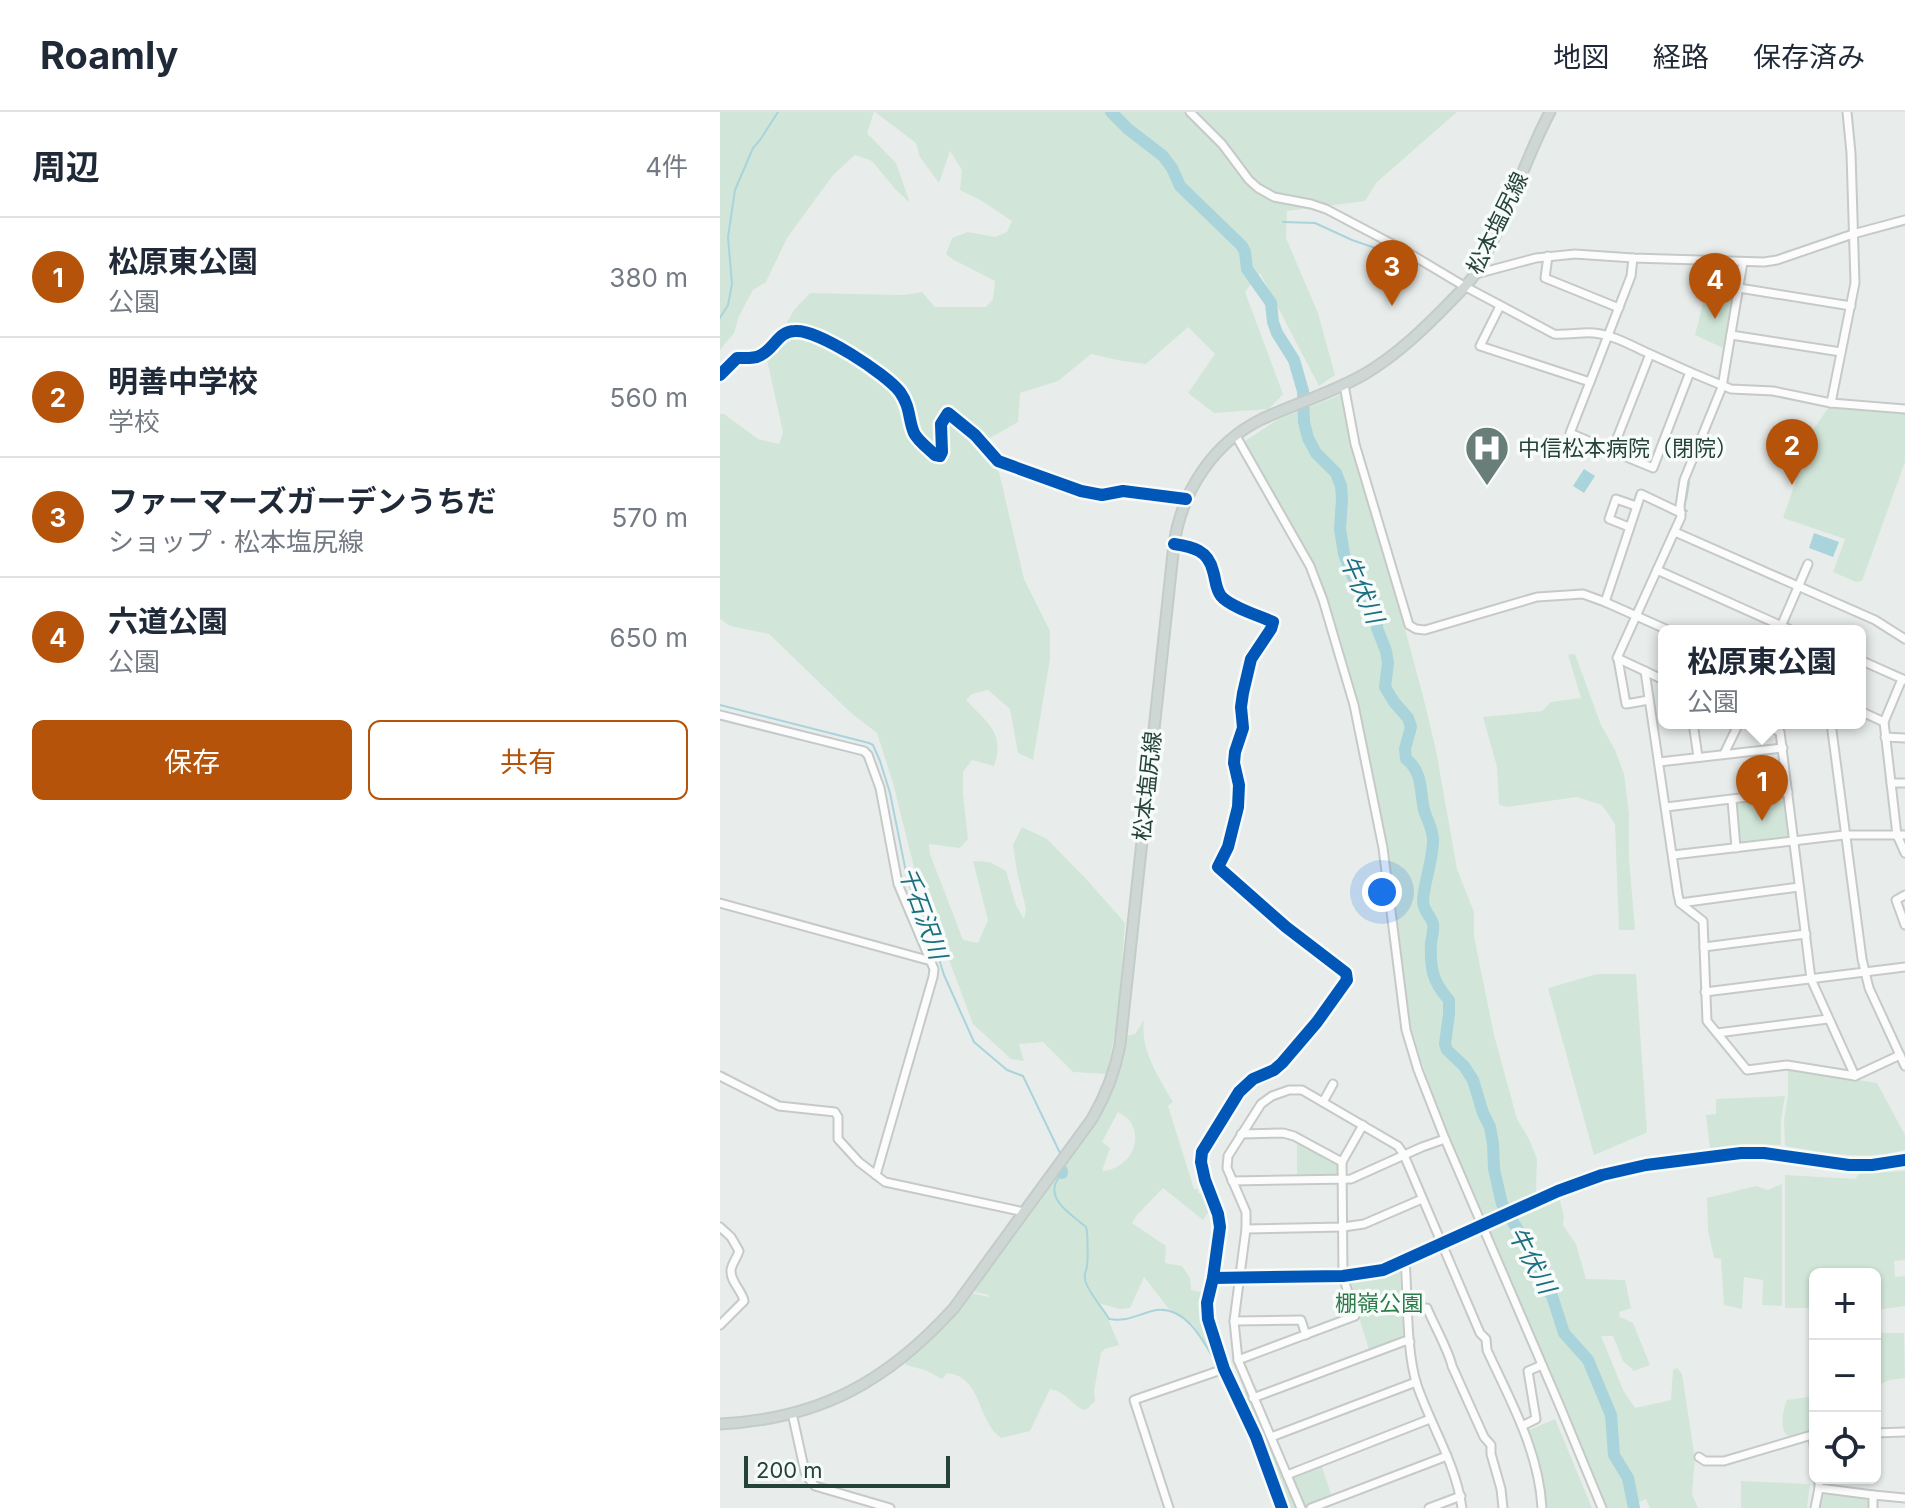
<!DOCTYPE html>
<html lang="ja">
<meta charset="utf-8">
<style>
:root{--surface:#fff;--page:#f6f6f7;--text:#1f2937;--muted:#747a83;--line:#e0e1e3;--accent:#b45309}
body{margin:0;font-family:Inter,"Noto Sans JP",sans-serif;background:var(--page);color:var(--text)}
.controls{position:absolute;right:24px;bottom:24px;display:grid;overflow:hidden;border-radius:12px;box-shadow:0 2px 6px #0004}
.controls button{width:72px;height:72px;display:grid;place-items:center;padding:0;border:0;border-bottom:2px solid var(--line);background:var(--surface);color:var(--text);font:40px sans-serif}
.scale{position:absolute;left:24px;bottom:20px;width:206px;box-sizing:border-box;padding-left:8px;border:4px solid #24423a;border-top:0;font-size:22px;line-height:28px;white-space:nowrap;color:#24423a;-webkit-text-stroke:6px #f7fbf9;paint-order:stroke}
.you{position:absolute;left:662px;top:780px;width:28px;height:28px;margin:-20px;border:6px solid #fff;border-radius:50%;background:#1a73e8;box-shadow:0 0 0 12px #1a73e833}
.badge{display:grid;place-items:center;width:52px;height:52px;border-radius:50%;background:var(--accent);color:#fff;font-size:26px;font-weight:700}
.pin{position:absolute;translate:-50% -66px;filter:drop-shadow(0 2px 4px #0008)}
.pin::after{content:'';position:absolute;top:42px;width:28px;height:24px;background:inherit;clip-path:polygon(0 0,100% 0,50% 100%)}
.popup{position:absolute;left:938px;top:513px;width:208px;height:104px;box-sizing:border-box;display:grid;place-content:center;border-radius:12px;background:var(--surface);filter:drop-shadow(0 2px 6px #0005);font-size:26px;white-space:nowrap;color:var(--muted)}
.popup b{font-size:30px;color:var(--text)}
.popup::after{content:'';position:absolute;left:50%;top:100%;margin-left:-16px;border:16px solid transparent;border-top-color:var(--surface)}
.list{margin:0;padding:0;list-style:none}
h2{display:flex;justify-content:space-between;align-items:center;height:104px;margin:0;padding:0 32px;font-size:34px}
h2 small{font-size:26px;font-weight:400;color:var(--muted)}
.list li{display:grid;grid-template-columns:52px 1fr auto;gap:24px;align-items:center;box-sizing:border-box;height:120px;padding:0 32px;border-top:2px solid var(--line)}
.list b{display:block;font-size:30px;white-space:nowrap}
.list p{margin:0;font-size:26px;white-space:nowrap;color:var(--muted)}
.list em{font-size:26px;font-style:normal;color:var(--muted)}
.actions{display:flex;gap:16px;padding:24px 32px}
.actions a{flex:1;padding:18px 0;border:2px solid var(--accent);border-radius:12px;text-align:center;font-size:28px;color:var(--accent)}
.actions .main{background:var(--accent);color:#fff}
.icon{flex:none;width:44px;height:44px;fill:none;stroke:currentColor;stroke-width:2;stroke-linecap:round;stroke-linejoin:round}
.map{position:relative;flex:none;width:1185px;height:1396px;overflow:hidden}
header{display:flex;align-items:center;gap:48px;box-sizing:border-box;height:112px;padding:0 40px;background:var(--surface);border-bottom:2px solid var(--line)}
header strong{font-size:38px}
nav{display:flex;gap:44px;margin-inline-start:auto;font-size:28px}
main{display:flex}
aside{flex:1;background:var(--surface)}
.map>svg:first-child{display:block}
.green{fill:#d1e6d8;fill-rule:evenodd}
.water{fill:#a9d4db}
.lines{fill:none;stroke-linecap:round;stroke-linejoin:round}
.stream{stroke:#a9d4db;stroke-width:2}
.river{stroke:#a9d4db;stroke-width:12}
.minor-casing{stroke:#c5cac8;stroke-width:11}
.major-casing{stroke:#c3ccc9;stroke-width:13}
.minor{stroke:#fcfcfc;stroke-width:7}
.major{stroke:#cfd7d5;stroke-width:9}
.cycleway-casing{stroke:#f7fbf9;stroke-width:17}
.cycleway{stroke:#0057b8;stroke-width:12}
.labels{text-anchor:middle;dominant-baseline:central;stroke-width:7;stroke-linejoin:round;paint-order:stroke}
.street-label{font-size:22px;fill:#24423a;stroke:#f7fbf9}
.poi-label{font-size:22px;fill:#24423a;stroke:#f7fbf9;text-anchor:start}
.park-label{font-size:22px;fill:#2d7a4b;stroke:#f7fbf9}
.water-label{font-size:24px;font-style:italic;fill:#1c6f80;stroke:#f7fbf9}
</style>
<header>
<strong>Roamly</strong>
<nav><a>地図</a><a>経路</a><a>保存済み</a></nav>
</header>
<main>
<aside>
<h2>周辺<small>4件</small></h2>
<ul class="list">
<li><span class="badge">1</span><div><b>松原東公園</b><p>公園</p></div><em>380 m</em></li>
<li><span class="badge">2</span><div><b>明善中学校</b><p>学校</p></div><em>560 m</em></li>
<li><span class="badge">3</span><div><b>ファーマーズガーデンうちだ</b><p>ショップ · 松本塩尻線</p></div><em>570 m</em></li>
<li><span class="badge">4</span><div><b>六道公園</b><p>公園</p></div><em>650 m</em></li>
</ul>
<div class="actions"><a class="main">保存</a><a>共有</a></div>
</aside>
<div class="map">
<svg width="1185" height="1396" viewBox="0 0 1185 1396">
<rect width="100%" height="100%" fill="#e8edeb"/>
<g class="green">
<polygon points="0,0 154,0 147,21 176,51 190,91 175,77 152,49 135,43 113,63 67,126 46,170 33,178 19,204 14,221 0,238"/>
<path d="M155,0h582l-80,70 -12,19 -78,10 -1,27 32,75 17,62 -16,11 -59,-113 -15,19 38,102 -14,15 -55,4 -26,-20 27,-39 -27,-27 -42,37 -24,-3 -31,-7 -33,27 -38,12 -2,29 -42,24 23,26 25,107 26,52v28l-17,101 -15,-7 -8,-44 -22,-19 -16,4 -6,6c20,22 40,32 28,66l-22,-6 -9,12v22l5,45 -8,9 -31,-4 1,10 33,86 15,3 10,-23 -15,-59 17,1 16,9 10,34 8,14 2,-10 -9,-37 -4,-27 9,-18 25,12 41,42 37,42 -7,94 -11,57 -34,-2 -30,-30 -24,2 5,17 -13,-2 -38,-35 -47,-126 -8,-15 -25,-100 -16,-50 -26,-20 -82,-79 -39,-8 -10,-7v-205h4l34,25 21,5 4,-12 -16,-72 27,-50 16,-17 94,2 18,-3 13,15h51l7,-8 2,-18 -41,-21 -8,-6 6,-16 16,-6 27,5 12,-5 5,-11 -32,-21 -20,-10 2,-20 -12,-19 -11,32 -19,-26 -4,-14z"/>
<polygon points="998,167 1017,170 1005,237 975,223 983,191 986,187 992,187 996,180"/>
<polygon points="620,283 624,286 630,329 639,365 670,461 703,584 716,638 737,757 754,800 754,824 774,923 797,1007 809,1027 817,1047 816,1080 811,1084 763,1104 724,1015 696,934 687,901 668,741 633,574 619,523 598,460 525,331 525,329 557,308"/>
<polygon points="1108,296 1185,302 1185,350 1142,469 1136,470 1113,460 1125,427 1063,406 1093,318"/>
<polygon points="851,542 855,542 881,613 895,638 904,662 909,701 909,747 915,818 899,818 895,712 882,693 857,685 787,695 779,693 777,655 763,605 822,599 831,590 861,586 848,543"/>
<polygon points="1062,685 1065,687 1070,724 1069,727 1022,732 1020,730 1015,694 1017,690"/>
<polygon points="877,862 916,862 927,1019 926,1021 874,1043 828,876"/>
<path d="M424,908c-4,31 15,57 29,82l-5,4 26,83h4v4l5,1 6,17 -6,9 -40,-32 -26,27 -5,8 34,23 -1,17 17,3 8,12 1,12 15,3 -3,20 17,54 -26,-42 -25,-16 -25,-32 -14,31 -10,1 -22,-6 10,16 11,26 -14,4 -4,4 -7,38 1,10 -8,8 -4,1c-11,-6 -19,-19 -33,-21l-20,42 -29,7c-24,-17 -19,-62 -54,-65l-5,6 -17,-9 -19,-5 -1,-3 31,-28 35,-41 18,4v-2l-14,-3 -1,-4 128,-178c12,-24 18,-47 23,-74l10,-2zM398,1000c5,3 12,7 14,13 11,22 -8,45 -30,46l8,-23 -8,-6z"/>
<path d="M1068,957l89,14 28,52v15c-41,11 -79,3 -120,-4l-1,-26 4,-25z"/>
<polygon points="1065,984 1061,1008 1061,1033 1028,1032 990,1036 986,1003 996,1002 996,987"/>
<polygon points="577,1028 615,1050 619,1054 618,1061 615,1064 577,1065"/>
<polygon points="1185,1059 1185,1148 1174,1149 1175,1165 1185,1164 1185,1194 1155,1198 1155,1162 1095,1162 1095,1196 1065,1196 1065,1063 1135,1067 1140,1061"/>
<polygon points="1062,1072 1062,1194 1042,1193 1043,1168 1024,1165 1022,1197 1004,1193 1001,1147 994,1146 988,1118 987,1086 1036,1074 1048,1078"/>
<polygon points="840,1088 844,1105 843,1113 856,1132 866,1167 905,1168 911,1196 899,1200 900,1205 913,1211 930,1253 914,1259 903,1249 893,1224 881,1224 904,1280 915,1296 951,1288 953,1258 957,1256 962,1262 975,1347 972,1382 978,1396 930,1396 926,1387 907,1396 886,1396 843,1288 768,1120"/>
<polygon points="675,1157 680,1160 683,1222 682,1228 650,1241 629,1173 635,1168 656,1165"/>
<polygon points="1155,1219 1162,1221 1184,1221 1185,1266 1170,1268 1155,1274"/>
<polygon points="527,1278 572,1381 578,1396 565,1396 548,1349 519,1281"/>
<path d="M1088,1285h7v34c-6,2 -19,9 -25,6 -12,-5 -7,-28 -3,-37z"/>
<path d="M835,1307l37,89h-47c-2,-27 -8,-52 -18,-77z"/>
<polygon points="601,1352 612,1385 589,1395 583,1393 572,1367 574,1362"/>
<polygon points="1021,1369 1090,1372 1087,1396 1021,1396"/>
<polygon points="1101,1381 1148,1386 1150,1389 1150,1396 1097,1396"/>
</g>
<g class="water">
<polygon points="864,357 875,364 864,381 853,374"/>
<polygon points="1094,421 1119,430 1113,445 1089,436"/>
</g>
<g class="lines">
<g class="stream">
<polyline points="563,110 595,111 632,128 690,148"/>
<polyline points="0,206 8,193 12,172 8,125 15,78 33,36 40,28 58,0"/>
<polyline points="966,388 969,370"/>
<polyline points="965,391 964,397 967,399"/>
<polyline points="0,593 149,631 153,633 160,649 170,681 188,770 212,824 224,863 254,930 287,958 303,964 340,1041"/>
<path d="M342,1061c-3,4 -6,8 -7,12 -5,18 20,32 31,42 2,6 2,32 1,39 -1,7 -3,6 -2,13 1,11 18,29 24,40 17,3 28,-4 43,-8 34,-9 54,34 67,58"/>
<polyline points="502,1263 535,1339 556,1396"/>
</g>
<g class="river">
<path d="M391,0l17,17 35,27 9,12 8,18 62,60 3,6 2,17 24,34 2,19 4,11 17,27 9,31 1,31 4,16 8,15 20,20 5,13 1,13 -2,30 4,25 9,23 24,36v15l9,23 2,12 -3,24 9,15 14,16 3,9 -6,22 1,10c17,12 14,34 18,51 3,10 9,19 9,30 0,21 -9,41 -10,61 0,10 8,15 10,23 1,5 -1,13 -2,19 -1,24 1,39 18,57v14l-4,30 2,6 17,16 9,14 10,33 7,14 3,17 1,25 8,35 19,31 16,39 15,22 12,37 24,27 23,55 3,40 14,23 6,30"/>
<polyline points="342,1061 342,1059"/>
</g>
<g class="minor-casing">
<g id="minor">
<path d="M470,0l32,32 27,36 9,8 16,9 37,7 15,5 76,40 62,37 90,48c14,1 27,-2 40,-1 20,2 38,13 56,21"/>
<polyline points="828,144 825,166 899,196"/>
<polyline points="756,162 816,146 855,142 913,146 1044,150 1057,148 1133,122 1185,108"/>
<polyline points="1019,176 1131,194"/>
<polyline points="780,194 760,234 870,270 911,164 913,146"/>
<polyline points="1011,223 1121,240"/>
<polyline points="970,260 1011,277 1053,279 1111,291 1185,297"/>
<path d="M0,263l17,-17c8,0 18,1 24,-3 14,-7 17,-24 34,-24 23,-2 91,43 105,61 11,16 8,27 14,41 4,8 15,16 21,22l5,1 2,-4 -1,-28 7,-11 27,22 23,26 83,30 21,4 21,-4 63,8"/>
<polyline points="870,270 850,321 892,339 930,242 970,260 933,356 892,339"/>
<polyline points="624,273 635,332 689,513 696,517 705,518 817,485 863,482 885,490 950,519"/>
<polyline points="1111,291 1135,171 1131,41 1127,0"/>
<polyline points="516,324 590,454 603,488 634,593 663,736 686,918 698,958 725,1027 839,1292 882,1396"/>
<polyline points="909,415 889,407 896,387 916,394"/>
<polyline points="955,420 1155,508 1185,527"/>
<path d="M454,432c19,3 34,6 39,27 3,9 2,17 8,25 9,11 39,20 52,26l-2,7 -20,30 -8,34 -2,14 2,21 -8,24 -1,11 5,22 -1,22 -10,40 -10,20 68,60 60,46 1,7 -30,42 -35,41 -8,7 -21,9 -14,13 -37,60 -1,10 4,18 13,34 2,13 -7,51 -6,25 1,16 16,50 32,68 26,71"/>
<polyline points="937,458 1073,519"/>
<polyline points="885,490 921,382 961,401"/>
<polyline points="1059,519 1088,452"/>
<polyline points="898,547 906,592 929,588"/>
<polyline points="1140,548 1185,568"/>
<polyline points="925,559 958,783 960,791 983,809 987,909 1027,958 1067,953 1135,964 1180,943"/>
<polyline points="944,568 897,546 961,405 960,394 964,368 1002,275 1023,150"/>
<polyline points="1140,599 1164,610 1177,723 1185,741"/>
<polyline points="0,603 144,639 148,643 160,676 178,772 214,857 213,865 156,1063"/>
<polyline points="1164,610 1182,567"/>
<polyline points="973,611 978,645"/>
<polyline points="1041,611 1060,620 1091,867 1135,964"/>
<polyline points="1111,611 1142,847 1149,876 1185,954"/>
<polyline points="1165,625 1185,626"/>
<polyline points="1004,642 1019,611"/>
<polyline points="939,650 1063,636"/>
<polyline points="1171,671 1185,671"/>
<polyline points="1012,688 1016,736"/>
<polyline points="946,695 1068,680"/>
<polyline points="953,743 1124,723 1185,723"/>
<polyline points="1185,783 1176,788 1185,813"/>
<polyline points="0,791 211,849"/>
<polyline points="960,791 1079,775"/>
<polyline points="984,835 1086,822"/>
<polyline points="985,880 1185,855"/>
<polyline points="997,921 1108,907"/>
<polyline points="0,964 59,994 115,1000 118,1005 118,1027 139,1050 165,1070 304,1100"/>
<polyline points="603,990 613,972"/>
<polyline points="521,1022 563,1021 574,1024 622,1050"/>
<polyline points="512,1069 631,1067 702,1035 725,1027"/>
<path d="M0,1115l11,10 8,14c-2,7 -7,12 -8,19 -1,12 11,20 13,31l-24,24"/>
<polyline points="526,1117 623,1115 644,1112 702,1087"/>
<path d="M685,1148c3,36 1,92 12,125 14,41 39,79 45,123"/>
<polyline points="493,1166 623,1164 663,1158 838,1079 882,1063 926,1053 1021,1041 1044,1041 1129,1053 1152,1053 1185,1048"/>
<path d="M688,1196h19c6,15 22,43 25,58l32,71 7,8v9l10,35 2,19"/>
<polyline points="514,1209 581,1208 586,1223"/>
<polyline points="518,1248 635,1204 623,1164 622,1050 643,1013"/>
<polyline points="533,1286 685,1229 690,1230"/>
<polyline points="72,1301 85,1360 89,1367 95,1374 170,1396"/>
<polyline points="802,1314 816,1307 808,1259 822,1253"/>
<polyline points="1155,1321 1185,1320"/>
<polyline points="1092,1323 1095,1337"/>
<polyline points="551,1325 696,1270"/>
<polyline points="979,1345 985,1349 1004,1349 1095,1322"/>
<polyline points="567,1363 710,1307"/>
<polyline points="1099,1376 1153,1383 1153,1396"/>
<polyline points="1153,1383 1185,1386"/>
<polyline points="449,1396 414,1288 504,1257"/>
<path d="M581,1396l-63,-148 -4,-39 12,-92v-17l-19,-44 1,-12 33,-52 11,-8 17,-6h13l96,56 6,9 76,178 6,6 1,11c23,50 52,101 55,158"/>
<polyline points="591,1396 727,1344"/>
<polyline points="709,1396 741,1384"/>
<polyline points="1095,1396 1099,1376 1099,1366"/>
</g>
</g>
<g class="major-casing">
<path id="major" d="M0,1312c100,-5 168,-43 234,-116l138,-189c14,-24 23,-47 28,-74l54,-501c8,-53 39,-101 88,-125 33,-15 69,-26 101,-44 33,-19 62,-47 89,-75 8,-8 17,-17 24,-27 5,-8 9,-18 14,-27 23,-44 37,-91 60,-134"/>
</g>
<use href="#minor" class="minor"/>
<use href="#major" class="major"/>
<g class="cycleway-casing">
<g id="cycleway">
<path d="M0,263l17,-17c8,0 18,1 24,-3 14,-7 17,-24 34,-24 23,-2 91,43 105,61 11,16 8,27 14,41 4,8 15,16 21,22l5,1 2,-4 -1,-28 7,-11 27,22 23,26 83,30 21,4 21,-4 63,8"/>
<path d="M454,432c19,3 34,6 39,27 3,9 2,17 8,25 9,11 39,20 52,26l-2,7 -20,30 -8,34 -2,14 2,21 -8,24 -1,11 5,22 -1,22 -10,40 -10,20 68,60 60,46 1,7 -30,42 -35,41 -8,7 -21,9 -14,13 -37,60 -1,10 4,18 13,34 2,13 -7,51 -6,25 1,16 16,50 32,68 26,71"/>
<polyline points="493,1166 623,1164 663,1158 838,1079 882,1063 926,1053 1021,1041 1044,1041 1129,1053 1152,1053 1185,1048"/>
</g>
</g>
<use href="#cycleway" class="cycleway"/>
</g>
<defs>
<g id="hospital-pin" transform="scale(2.3)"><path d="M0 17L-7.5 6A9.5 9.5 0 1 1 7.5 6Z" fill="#697e78" stroke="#f7fbf9"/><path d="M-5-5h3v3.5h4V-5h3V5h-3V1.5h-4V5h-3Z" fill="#fff"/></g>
</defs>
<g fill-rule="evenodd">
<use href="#hospital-pin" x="767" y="336"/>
</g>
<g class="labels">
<g class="street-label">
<text transform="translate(777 111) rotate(-64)">松本塩尻線</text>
<text transform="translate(427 674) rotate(-84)">松本塩尻線</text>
</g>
<g class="poi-label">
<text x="798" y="336">中信松本病院（閉院）</text>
</g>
<g class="park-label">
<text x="659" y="1191">棚嶺公園</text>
</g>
<g class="water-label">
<text transform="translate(642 477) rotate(66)">牛伏川</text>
<text transform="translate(203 801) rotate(70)">千石沢川</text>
<text transform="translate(812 1148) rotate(62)">牛伏川</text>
</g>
</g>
</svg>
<div class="controls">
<button>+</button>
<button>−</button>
<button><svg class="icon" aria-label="locate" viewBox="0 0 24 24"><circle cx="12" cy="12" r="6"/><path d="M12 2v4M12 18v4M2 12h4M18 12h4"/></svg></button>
</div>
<div class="scale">200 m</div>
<div class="you"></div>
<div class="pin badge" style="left:1042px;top:709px">1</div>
<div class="popup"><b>松原東公園</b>公園</div>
<div class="pin badge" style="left:1072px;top:373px">2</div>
<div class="pin badge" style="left:672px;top:194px">3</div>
<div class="pin badge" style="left:995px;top:207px">4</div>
</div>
</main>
